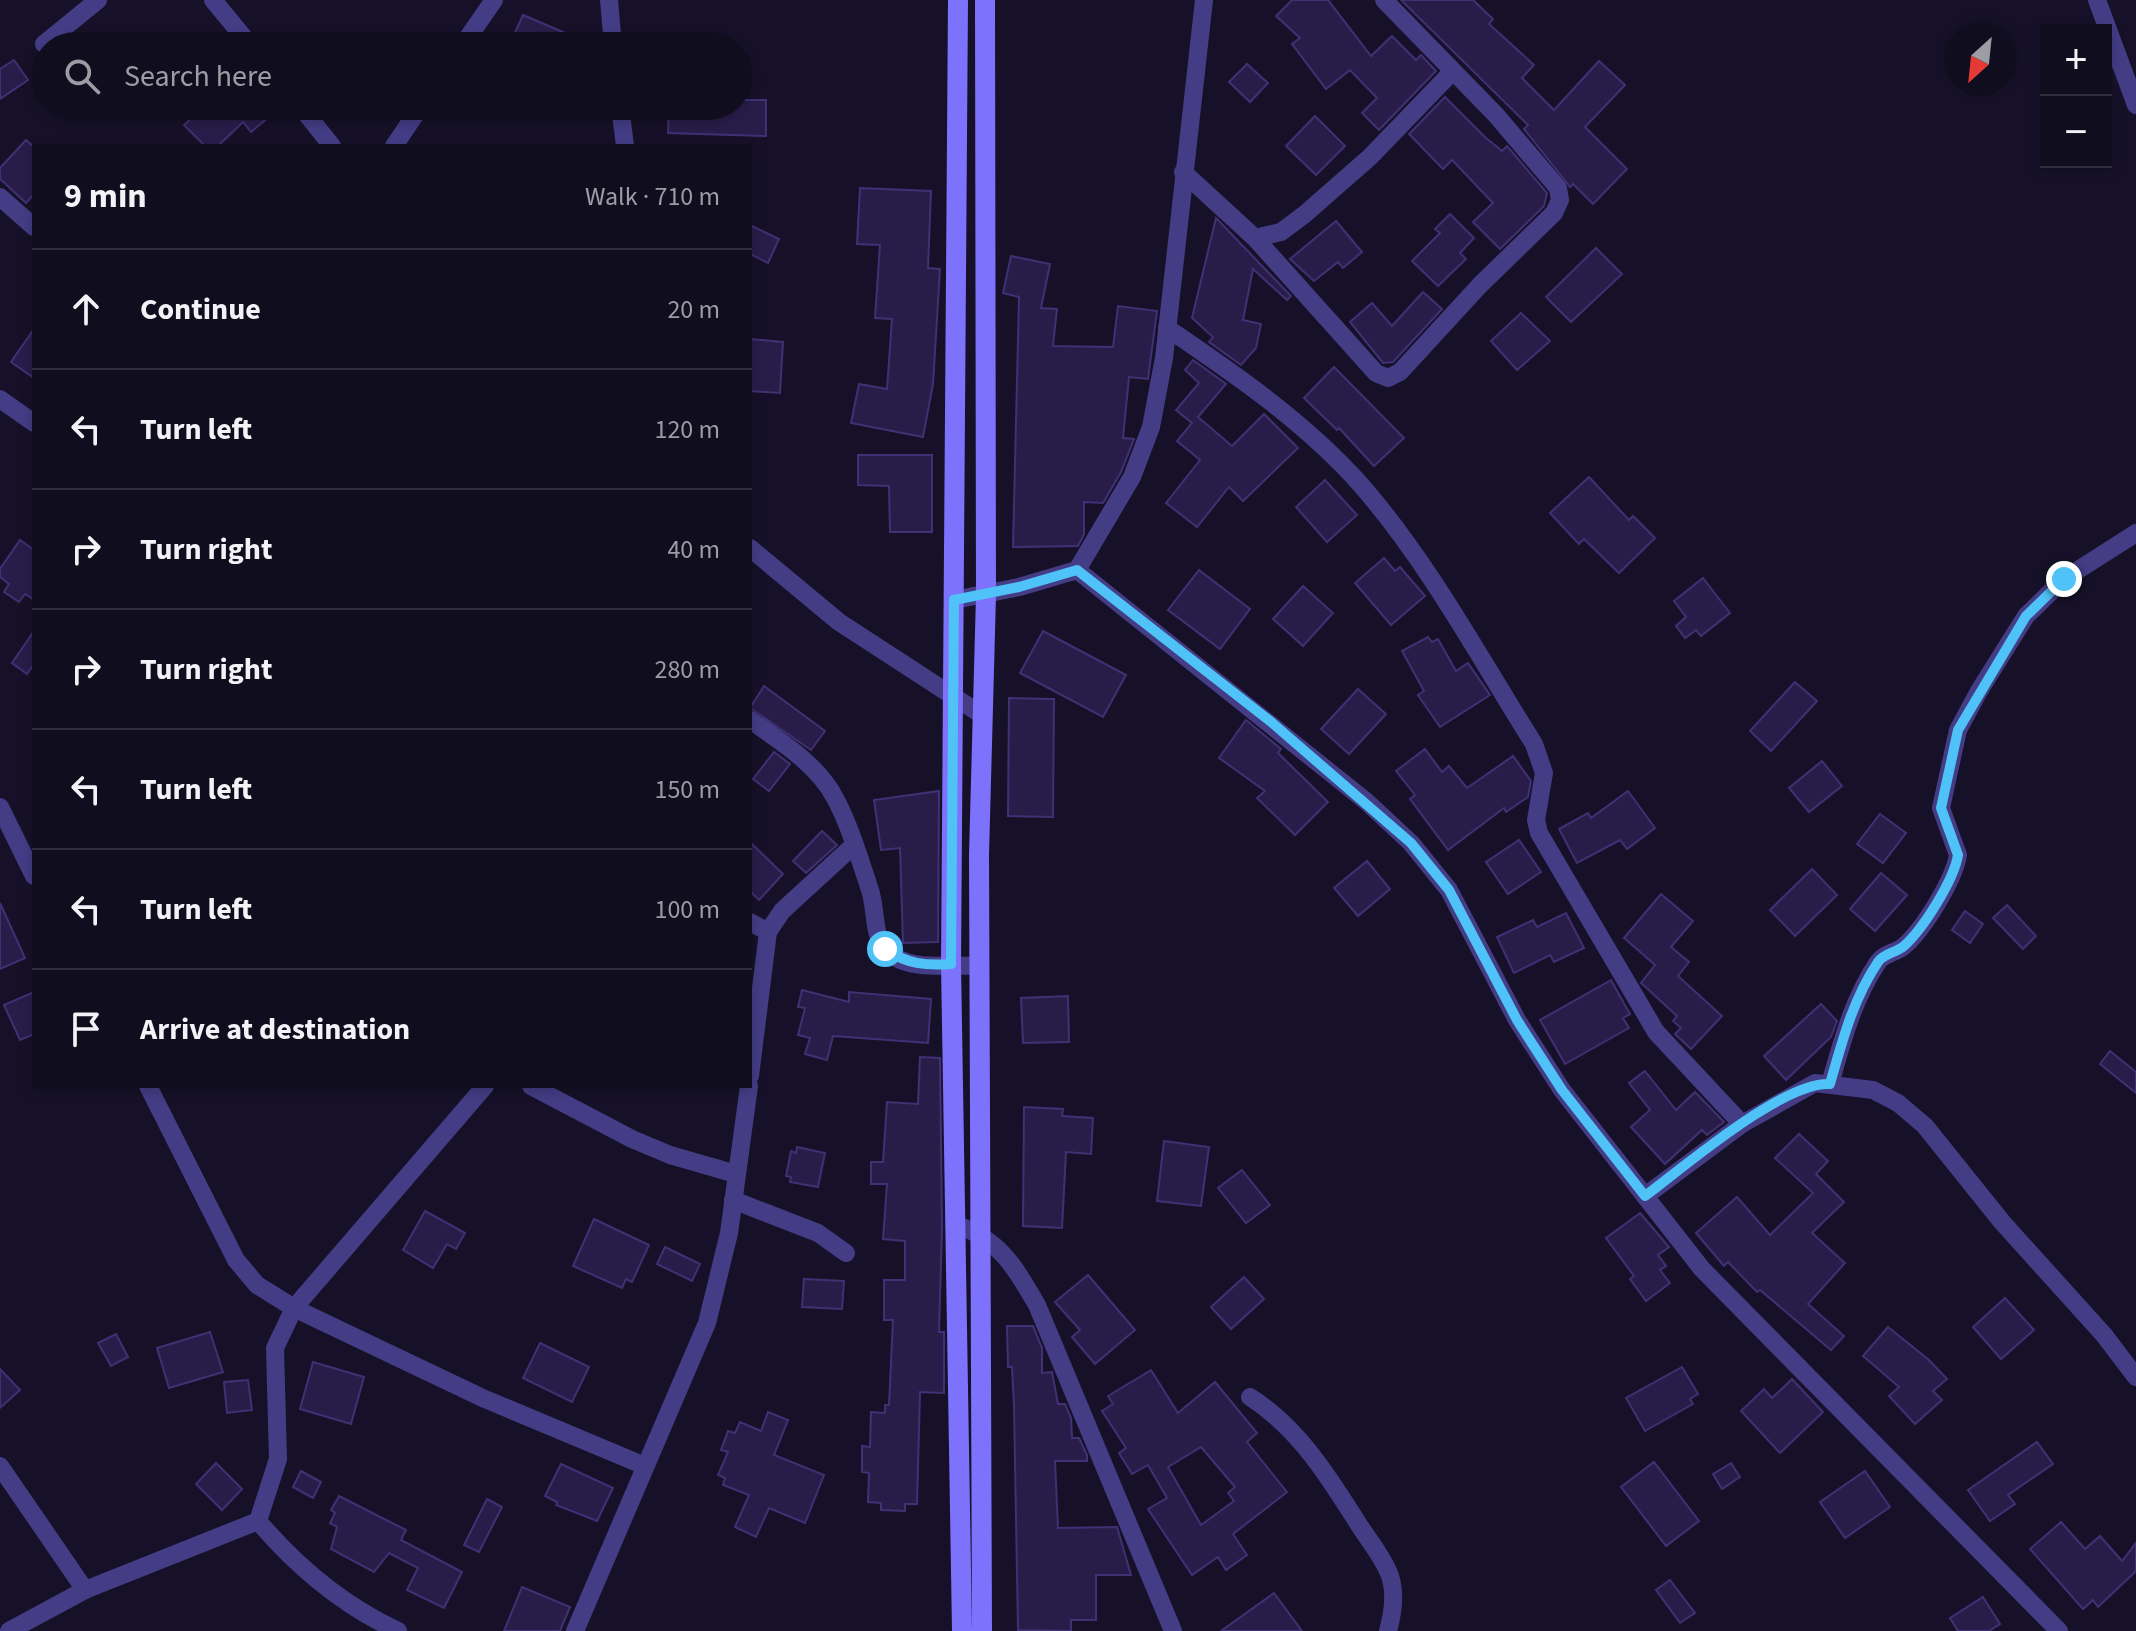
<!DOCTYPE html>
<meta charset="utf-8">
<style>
:root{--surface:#100d1e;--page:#1e1b2b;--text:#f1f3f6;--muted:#9c9ca4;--line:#302d3c}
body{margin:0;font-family:"Source Sans 3",sans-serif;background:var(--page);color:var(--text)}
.controls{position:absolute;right:24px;top:24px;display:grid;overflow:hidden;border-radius:0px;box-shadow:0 4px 12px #0003}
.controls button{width:72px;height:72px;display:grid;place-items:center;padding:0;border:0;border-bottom:2px solid var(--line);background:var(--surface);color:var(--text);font:40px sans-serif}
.compass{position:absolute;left:1944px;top:24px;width:72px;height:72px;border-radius:50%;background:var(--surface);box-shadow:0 4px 12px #0003;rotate:207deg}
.stop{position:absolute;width:24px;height:24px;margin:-18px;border:6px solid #4fc3f7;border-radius:50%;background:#fff}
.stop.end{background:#4fc3f7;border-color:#fff;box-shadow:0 2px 8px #0008}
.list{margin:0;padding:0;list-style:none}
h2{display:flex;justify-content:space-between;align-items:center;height:104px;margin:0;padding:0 32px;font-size:34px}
h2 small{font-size:26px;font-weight:400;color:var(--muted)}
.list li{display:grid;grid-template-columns:52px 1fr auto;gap:24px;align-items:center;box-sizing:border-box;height:120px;padding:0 32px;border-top:2px solid var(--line)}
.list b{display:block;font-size:30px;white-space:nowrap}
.list em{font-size:26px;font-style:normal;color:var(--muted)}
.icon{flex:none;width:44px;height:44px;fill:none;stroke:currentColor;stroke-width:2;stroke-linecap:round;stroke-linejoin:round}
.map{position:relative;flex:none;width:2136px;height:1631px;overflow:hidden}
.search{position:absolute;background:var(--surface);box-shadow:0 4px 12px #0003;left:32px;top:32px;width:720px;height:88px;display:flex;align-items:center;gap:20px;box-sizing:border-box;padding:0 28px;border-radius:44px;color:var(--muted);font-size:30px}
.panel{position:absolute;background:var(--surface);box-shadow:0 4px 12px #0003;left:32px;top:144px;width:720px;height:944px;border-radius:0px}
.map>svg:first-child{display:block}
.building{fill:#281d49;stroke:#413074;stroke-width:2;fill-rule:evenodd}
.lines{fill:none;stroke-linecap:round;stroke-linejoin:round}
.street{stroke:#443d86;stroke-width:18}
.secondary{stroke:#7d72fc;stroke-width:20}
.route{stroke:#4fc3f7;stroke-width:10}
</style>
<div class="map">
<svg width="2136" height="1631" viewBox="0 0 2136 1631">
<rect width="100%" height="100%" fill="#161128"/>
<g class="building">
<polygon points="1292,0 1328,0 1371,56 1392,36 1416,60 1421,55 1436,71 1379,130 1362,113 1377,98 1350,70 1326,89 1292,44 1300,38 1276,16"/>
<polygon points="1401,0 1473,0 1493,19 1489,24 1534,65 1522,78 1554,110 1599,61 1625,85 1585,127 1627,169 1593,204 1573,184 1570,187 1524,129 1528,125"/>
<polygon points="523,15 563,32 557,46 509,46"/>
<polygon points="14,60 28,80 0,99 0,69"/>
<polygon points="1247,64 1268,83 1250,102 1229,82"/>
<polygon points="1445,97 1486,138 1502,151 1507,146 1547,193 1544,206 1500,249 1473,222 1493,203 1452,160 1443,169 1409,134"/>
<polygon points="738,100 766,100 766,136 668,133 669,106 738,106"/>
<polygon points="204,106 216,115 226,106 282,106 251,132 243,122 218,146 205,146 184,125"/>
<polygon points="1315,116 1345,146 1316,175 1286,146"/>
<polygon points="26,140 34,147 34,194 26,203 0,179 0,168"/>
<polygon points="860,188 931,191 928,268 940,269 933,384 923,437 851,423 859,384 887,389 892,319 875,318 880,245 857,244"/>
<polygon points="1450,214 1474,238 1460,253 1466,259 1438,286 1412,261 1440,233 1435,229"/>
<polygon points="1216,218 1291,296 1287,300 1253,269 1243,320 1261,324 1256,348 1241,365 1209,342 1213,337 1192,318"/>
<polygon points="1336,221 1362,252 1343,268 1338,262 1314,281 1290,259"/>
<polygon points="750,225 779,239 768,263 750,254"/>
<polygon points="1596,248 1622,274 1571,322 1546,297"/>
<polygon points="1011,256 1050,264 1041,308 1057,309 1053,346 1113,347 1118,306 1157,311 1148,379 1129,377 1123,438 1134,439 1121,472 1103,503 1084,502 1084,534 1078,546 1013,547 1019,297 1003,293"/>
<polygon points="1423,292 1442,309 1393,362 1383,363 1350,322 1372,303 1392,326"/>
<polygon points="1521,313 1550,341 1517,370 1491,341"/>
<polygon points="34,329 34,378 11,362"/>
<polygon points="750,339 783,342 780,393 750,391"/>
<polygon points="1193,360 1226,384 1198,417 1232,446 1264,414 1298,448 1243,501 1229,487 1197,527 1166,503 1200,460 1177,441 1192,423 1176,410 1199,383 1185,370"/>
<polygon points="1334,367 1404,438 1374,466 1339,428 1337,430 1304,398"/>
<polygon points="858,455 932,455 932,532 890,532 889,486 858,485"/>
<polygon points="1589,477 1629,520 1633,516 1655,538 1619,573 1584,539 1579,544 1550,513"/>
<polygon points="1325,480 1357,515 1327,542 1296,507"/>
<polygon points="20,540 34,550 34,600 25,594 19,602 4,592 9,584 0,577 0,569"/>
<polygon points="1384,558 1395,571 1400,567 1425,596 1391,625 1355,583"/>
<polygon points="1199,570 1250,609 1220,649 1168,610"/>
<polygon points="1703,578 1730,613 1701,636 1696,630 1685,638 1676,626 1686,617 1674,601"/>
<polygon points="1303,586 1333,613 1303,646 1273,619"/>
<polygon points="34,631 34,664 27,674 12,663"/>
<polygon points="1043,631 1126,675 1103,717 1020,673"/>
<polygon points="1428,637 1432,642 1438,639 1456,671 1468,663 1490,695 1440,727 1418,695 1424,691 1402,651"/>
<polygon points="1795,682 1817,701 1771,751 1750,731"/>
<polygon points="764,686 825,731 811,750 750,708"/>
<polygon points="1358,689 1386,714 1349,754 1321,729"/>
<polygon points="1009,698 1054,699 1053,817 1008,816"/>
<polygon points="1246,720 1281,749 1278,753 1328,802 1295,835 1257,798 1265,791 1219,758"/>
<polygon points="1425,749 1442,772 1449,766 1467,788 1513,756 1531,781 1528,797 1506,812 1504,808 1448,850 1410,799 1415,795 1396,771"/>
<polygon points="774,752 790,764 769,791 753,779"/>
<polygon points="1822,761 1842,786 1809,812 1789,788"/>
<polygon points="939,791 938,942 903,943 900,848 881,850 874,800"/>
<polygon points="1628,791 1655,828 1627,849 1620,840 1577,863 1559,829 1588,813 1591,818"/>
<polygon points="1880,814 1906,833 1883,863 1857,844"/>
<polygon points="822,831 837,845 806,873 793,861"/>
<polygon points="1519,840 1541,872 1508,894 1486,862"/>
<polygon points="750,842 783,874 759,900 750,891"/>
<polygon points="1367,861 1390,889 1358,916 1334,888"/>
<polygon points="1812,869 1837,895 1795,936 1770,910"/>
<polygon points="1881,873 1907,895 1875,931 1850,909"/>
<polygon points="1661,894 1693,921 1671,947 1689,962 1678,976 1722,1016 1691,1049 1675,1034 1681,1028 1673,1021 1677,1016 1641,983 1655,965 1624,938"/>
<polygon points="0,903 25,958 0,969"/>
<polygon points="2007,905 2036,936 2023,949 1993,918"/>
<polygon points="1965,911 1983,924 1970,943 1952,930"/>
<polygon points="1566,913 1584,948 1554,962 1550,955 1514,973 1497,937 1533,920 1537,927"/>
<polygon points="1611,980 1630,1014 1623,1018 1629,1028 1565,1064 1540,1020"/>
<polygon points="802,990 849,1002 849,992 931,999 928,1043 833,1036 827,1060 805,1054 810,1038 798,1035 805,1008 798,1007"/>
<polygon points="34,992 34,1034 20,1040 4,1005"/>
<polygon points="1068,996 1069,1042 1023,1043 1021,998"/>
<polygon points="1821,1004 1837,1021 1831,1037 1786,1080 1764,1056"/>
<polygon points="2110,1051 2136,1072 2136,1093 2100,1064"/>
<polygon points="920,1057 940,1058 942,1229 939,1332 944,1332 944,1393 920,1392 917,1504 905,1504 905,1511 881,1510 881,1503 868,1502 869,1473 862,1472 862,1446 870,1447 871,1412 885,1413 885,1405 889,1405 893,1320 884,1320 884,1280 905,1280 905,1241 883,1239 887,1184 871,1184 871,1162 883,1162 887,1102 918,1104"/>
<polygon points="1645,1071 1676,1110 1695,1092 1724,1122 1707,1135 1702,1130 1665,1164 1631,1127 1650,1110 1629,1083"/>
<polygon points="1024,1107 1063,1109 1062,1116 1093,1118 1091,1154 1066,1152 1062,1228 1023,1226"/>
<polygon points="1799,1134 1828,1161 1816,1174 1844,1202 1812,1233 1845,1263 1808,1304 1844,1336 1831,1350 1760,1290 1757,1292 1728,1262 1724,1266 1696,1233 1737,1197 1770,1235 1813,1193 1775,1158"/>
<polygon points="1164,1141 1209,1147 1201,1206 1157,1201"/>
<polygon points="797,1147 825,1153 818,1187 790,1182 791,1177 786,1176 791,1151 796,1153"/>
<polygon points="1242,1170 1270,1205 1246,1223 1218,1188"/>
<polygon points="425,1211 465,1233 456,1249 447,1244 433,1268 403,1250"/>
<polygon points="1640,1213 1669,1247 1658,1255 1666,1266 1660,1270 1670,1283 1646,1301 1630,1279 1634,1276 1606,1238"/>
<polygon points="594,1219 649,1245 632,1282 626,1279 622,1288 573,1266"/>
<polygon points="665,1247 700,1264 692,1281 657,1264"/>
<polygon points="1088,1275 1135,1330 1095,1364 1072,1337 1080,1330 1055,1302"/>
<polygon points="1244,1277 1264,1299 1231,1329 1211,1307"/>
<polygon points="804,1279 844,1281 842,1309 802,1307"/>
<polygon points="2005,1298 2034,1330 2001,1359 1973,1327"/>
<polygon points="1007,1326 1033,1326 1042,1348 1042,1373 1052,1372 1058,1404 1065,1404 1071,1418 1072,1438 1079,1438 1087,1455 1087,1461 1055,1461 1058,1528 1117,1527 1131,1575 1096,1575 1096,1620 1071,1620 1071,1631 1018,1630 1014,1405 1012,1367 1008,1367"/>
<polygon points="1888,1327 1929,1360 1947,1379 1933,1391 1942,1400 1915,1424 1889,1396 1899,1387 1863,1356"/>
<polygon points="210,1332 223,1372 169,1388 157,1348"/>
<polygon points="116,1334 128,1357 111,1366 98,1343"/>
<polygon points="540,1343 589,1367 572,1402 523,1378"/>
<polygon points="313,1362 364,1377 351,1424 300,1409"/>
<polygon points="1682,1367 1698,1394 1690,1399 1693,1404 1645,1431 1626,1398"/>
<polygon points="0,1369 20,1390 0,1408"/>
<path d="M1151,1370l27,43 37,-31 42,51 -10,9 40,50 -54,42 14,21 -21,15 -8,-13 -26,18 -44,-66 19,-11 -19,-33 -16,9 -13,-21 7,-5 -24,-37 11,-7 -5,-8zM1201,1447l34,40 -7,6 6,8 -33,24 -33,-58z"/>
<polygon points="1792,1379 1823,1412 1780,1453 1741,1411 1764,1389 1772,1398"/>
<polygon points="248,1380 252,1410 227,1413 224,1382"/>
<polygon points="768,1412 788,1420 774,1455 824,1475 805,1523 769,1508 756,1537 735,1527 749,1495 723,1485 725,1478 718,1475 728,1452 721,1450 728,1431 735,1433 740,1422 761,1431"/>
<polygon points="2037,1442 2053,1464 2008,1495 2015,1504 1990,1521 1968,1490"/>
<polygon points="1654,1462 1699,1521 1666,1546 1621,1487"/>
<polygon points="216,1463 242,1489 222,1510 196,1484"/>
<polygon points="1731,1463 1740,1477 1722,1489 1713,1474"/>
<polygon points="561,1464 613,1488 597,1521 556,1505 557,1502 545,1496"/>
<polygon points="301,1471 321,1482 313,1498 293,1487"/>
<polygon points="1865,1471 1890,1507 1845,1538 1820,1502"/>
<polygon points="339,1496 406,1530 401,1540 462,1572 444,1608 407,1590 418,1568 389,1553 374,1572 331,1549 337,1527 330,1523 335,1513 331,1510"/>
<polygon points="487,1499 502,1507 479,1552 464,1545"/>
<polygon points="2061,1522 2085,1549 2100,1536 2122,1561 2136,1543 2136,1571 2098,1607 2093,1600 2083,1609 2030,1549"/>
<polygon points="1670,1580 1695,1613 1680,1623 1656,1590"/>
<polygon points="522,1587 570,1607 560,1631 504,1631"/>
<polygon points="1274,1593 1302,1631 1221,1631"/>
<polygon points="1983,1597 2000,1624 1989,1631 1958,1631 1950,1618"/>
</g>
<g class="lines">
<g class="street">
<polyline points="213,0 251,46"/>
<polyline points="609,0 613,46"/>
<polyline points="2097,0 2136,105"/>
<polyline points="44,44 98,0"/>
<polyline points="462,46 494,0"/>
<polyline points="300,106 332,146"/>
<polyline points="620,106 625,146"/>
<polyline points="394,146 421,106"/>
<polyline points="1183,172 1255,238 1376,373 1388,378 1400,372 1480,285 1554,213 1560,200 1558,188 1496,115 1384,0"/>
<polyline points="0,197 34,227"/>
<polyline points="1255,238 1281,232 1305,214 1370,157 1452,72"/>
<path d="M1167,328c68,46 139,95 194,157 68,78 118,172 173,259l10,29 -8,47 3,13 117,199 86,92 -97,72"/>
<polyline points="0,399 34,423"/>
<polyline points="750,548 839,622 982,715"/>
<polyline points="1077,570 1132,477 1151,427 1164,358 1204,0"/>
<polyline points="954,600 1019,587 1077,570 1367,802 1411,843 1449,890 1517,1020 1562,1090 1702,1269 2059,1631"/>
<path d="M750,720c30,21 68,45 85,78 15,28 25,62 35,92 6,18 3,44 15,59 21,24 66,15 94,17"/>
<polyline points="0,807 34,876"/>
<polyline points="750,922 768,932"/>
<polyline points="750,1076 768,932 782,911 854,845"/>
<path d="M1830,1084c12,-42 23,-85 48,-122 6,-9 18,-9 26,-16 19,-16 50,-66 54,-91l-17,-47 17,-78 21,-39 47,-75 38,-37 72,-46"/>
<polyline points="148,1086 236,1260 257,1285 294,1308 485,1399 645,1466"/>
<polyline points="531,1086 632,1139 670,1155 736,1174"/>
<polyline points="1742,1124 1815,1083 1873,1090 1898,1103 1925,1126 2002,1222 2104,1335 2136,1377"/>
<polyline points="733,1200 818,1233 846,1253"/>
<path d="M957,1225c43,15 58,42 80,80l136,326"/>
<path d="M1250,1397c50,32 80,82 111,131 10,15 23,31 29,48 6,18 3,37 -2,55"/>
<polyline points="0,1466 85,1590"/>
<path d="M258,1521c40,47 84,84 140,110"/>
<polyline points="9,1631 85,1590 258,1521 278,1459 275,1348 294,1308 485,1086"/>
<polyline points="575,1631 707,1323 729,1233 749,1086"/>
</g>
<g class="secondary">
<polyline points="958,0 951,964 962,1631"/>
<polyline points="982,1631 979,855 986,595 985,0"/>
</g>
</g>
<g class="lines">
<path class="route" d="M885,949c22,15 41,17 66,15l3,-364 65,-13 58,-17 193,151 141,122 38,47 68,130 45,70 83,106c40,-30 139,-115 185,-112 12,-42 23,-85 48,-122 6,-9 18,-9 26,-16 19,-17 50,-66 54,-91l-17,-47 17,-78 68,-114 38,-37"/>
</g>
</svg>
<div class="controls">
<button>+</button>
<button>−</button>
</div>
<svg class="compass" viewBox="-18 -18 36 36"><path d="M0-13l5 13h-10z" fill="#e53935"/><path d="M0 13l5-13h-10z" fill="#9c9ca4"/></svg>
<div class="stop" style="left:885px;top:949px"></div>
<div class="stop end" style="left:2064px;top:579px"></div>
<div class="search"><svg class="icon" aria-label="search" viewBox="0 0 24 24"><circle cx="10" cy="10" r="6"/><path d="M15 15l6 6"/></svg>Search here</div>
<section class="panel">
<h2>9 min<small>Walk · 710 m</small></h2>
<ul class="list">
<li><svg class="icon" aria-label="ahead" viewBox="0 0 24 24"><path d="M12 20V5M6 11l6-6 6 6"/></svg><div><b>Continue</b></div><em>20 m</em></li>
<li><svg class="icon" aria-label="left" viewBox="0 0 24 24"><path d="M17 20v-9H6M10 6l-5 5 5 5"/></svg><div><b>Turn left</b></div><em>120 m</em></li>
<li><svg class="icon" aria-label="right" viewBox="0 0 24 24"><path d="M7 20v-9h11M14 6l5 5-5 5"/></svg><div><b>Turn right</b></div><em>40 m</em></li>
<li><svg class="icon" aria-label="right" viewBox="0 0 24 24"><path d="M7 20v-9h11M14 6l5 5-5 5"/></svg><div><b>Turn right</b></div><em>280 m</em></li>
<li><svg class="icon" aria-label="left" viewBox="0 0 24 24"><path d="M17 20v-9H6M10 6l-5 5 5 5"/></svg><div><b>Turn left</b></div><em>150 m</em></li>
<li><svg class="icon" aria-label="left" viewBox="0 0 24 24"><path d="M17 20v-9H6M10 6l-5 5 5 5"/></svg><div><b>Turn left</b></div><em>100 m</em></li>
<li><svg class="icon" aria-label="arrive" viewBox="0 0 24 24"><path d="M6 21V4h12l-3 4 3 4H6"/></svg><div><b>Arrive at destination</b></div></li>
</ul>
</section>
</div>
